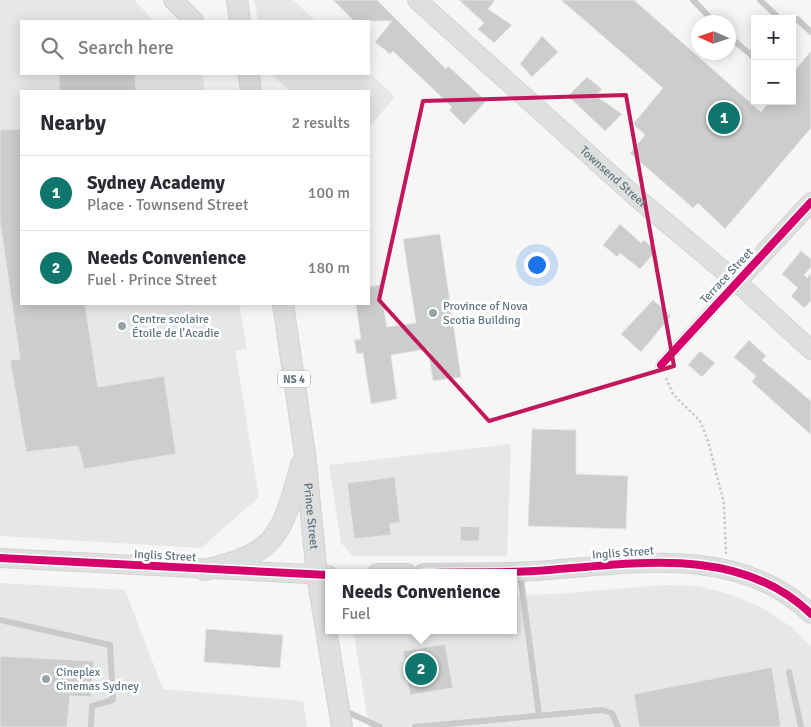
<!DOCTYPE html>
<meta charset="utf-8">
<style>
:root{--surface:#fff;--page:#f2f2f3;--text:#2b2b33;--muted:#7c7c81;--line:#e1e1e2;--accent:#0f766e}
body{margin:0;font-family:Signika,sans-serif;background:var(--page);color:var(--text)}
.controls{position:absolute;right:15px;top:15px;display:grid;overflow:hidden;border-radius:0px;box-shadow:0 2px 12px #0003}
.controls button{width:45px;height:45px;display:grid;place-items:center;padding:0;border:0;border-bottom:1px solid var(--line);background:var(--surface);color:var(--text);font:25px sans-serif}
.compass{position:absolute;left:691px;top:15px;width:45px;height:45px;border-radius:50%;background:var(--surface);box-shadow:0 2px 12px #0003;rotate:273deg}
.you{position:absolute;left:536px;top:264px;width:18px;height:18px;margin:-12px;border:4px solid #fff;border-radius:50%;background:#1a73e8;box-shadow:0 0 0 8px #1a73e833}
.badge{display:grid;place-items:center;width:32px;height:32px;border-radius:50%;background:var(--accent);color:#fff;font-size:16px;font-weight:700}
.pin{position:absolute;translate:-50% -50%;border:2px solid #fff;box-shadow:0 1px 5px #0006}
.popup{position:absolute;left:325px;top:569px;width:192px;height:65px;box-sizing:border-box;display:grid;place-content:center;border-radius:0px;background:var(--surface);filter:drop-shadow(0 1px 4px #0005);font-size:16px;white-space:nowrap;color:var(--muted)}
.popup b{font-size:19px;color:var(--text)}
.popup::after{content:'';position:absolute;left:50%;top:100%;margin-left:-10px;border:10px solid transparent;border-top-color:var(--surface)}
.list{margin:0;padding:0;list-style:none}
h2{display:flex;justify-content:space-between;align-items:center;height:65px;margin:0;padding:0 20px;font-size:21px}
h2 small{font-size:16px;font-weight:400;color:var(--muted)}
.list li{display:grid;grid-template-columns:32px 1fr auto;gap:15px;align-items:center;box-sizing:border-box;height:75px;padding:0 20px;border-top:1px solid var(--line)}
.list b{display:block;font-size:19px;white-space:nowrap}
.list p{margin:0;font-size:16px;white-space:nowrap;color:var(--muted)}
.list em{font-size:16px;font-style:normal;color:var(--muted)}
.icon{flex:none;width:28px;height:28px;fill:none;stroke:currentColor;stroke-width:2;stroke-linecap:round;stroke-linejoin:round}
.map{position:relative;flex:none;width:811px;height:727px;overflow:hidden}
.search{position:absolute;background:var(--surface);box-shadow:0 2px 12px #0003;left:20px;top:20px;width:350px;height:55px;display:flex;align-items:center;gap:12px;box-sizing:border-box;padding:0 18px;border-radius:0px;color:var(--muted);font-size:19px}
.panel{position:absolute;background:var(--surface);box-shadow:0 2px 12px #0003;left:20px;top:90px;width:350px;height:215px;border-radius:0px}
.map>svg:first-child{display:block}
.built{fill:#e6e8e7}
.building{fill:#cccece;stroke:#e6e6e5}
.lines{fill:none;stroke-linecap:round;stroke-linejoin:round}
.secondary-casing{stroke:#d2d3d3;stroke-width:20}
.primary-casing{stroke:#d2d3d3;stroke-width:22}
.path{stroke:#c7c8c9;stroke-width:2.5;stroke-dasharray:2.5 2.5;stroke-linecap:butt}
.lane{stroke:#c9cbcb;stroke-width:6}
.street{stroke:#c9cbcb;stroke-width:12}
.secondary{stroke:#dedfdf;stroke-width:18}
.primary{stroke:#dedfdf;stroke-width:20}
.cycleway-casing{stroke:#fff;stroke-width:11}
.cycleway{stroke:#d6006c;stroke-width:8}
.marked{fill:none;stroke:#c2185b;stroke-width:4;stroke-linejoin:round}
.poi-dot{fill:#96a3a9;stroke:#fff;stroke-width:2}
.labels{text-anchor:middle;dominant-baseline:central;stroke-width:5;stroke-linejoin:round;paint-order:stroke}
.shield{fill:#fff;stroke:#919fa6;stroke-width:1}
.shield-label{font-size:11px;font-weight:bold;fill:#627680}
.street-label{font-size:12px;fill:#627680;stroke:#fff}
.poi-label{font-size:12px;fill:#627680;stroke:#fff;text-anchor:start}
</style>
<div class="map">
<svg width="811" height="727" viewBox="0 0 811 727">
<rect width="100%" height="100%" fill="#f6f6f5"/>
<g class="built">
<polygon points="0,0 134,0 154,21 21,21 21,74 202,74 205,91 21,91 21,304 239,304 247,349 235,351 259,497 201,548 0,536"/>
<polygon points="254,0 293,0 316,21 258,21"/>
<polygon points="369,72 395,97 369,127 369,91 290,91 271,74 369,74"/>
<polygon points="511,444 507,556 353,556 341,543 329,465"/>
<polygon points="0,583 125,590 163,689 303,701 307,727 0,727"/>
<polygon points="663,585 696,586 729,594 761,607 790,626 811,646 811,727 369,727 353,630 514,630 514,595 556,594"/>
</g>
<g class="building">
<polygon points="333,0 377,0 446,69 448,66 486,101 464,125 449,110 452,107 393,51 390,54 375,42 392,21 354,21"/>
<polygon points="459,0 495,0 488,9 512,25 494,43 478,29 484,23"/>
<polygon points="561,0 634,0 761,112 770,101 792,101 792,74 811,51 811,128 725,229 698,203 693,208 630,153 645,135 633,124 663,88"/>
<polygon points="542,36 558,52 532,77 520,64"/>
<polygon points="59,74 135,74 136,91 59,91"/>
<polygon points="587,77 602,89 596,96 622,114 605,131 568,96"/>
<polygon points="21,129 21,304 85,304 98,387 164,376 176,454 84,469 78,446 26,452 10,360 20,359 0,222 0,130"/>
<polygon points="620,224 641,243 644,240 656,251 640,269 620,253 617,257 603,245"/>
<polygon points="440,234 461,377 433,381 428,349 391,355 397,399 371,404 363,353 357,354 354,340 361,339 356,304 369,304 369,287 380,285 387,327 416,323 403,239"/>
<polygon points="801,251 811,259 811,267 804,275 807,278 811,273 811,301 804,308 791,296 798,288 782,274"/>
<polygon points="653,300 671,316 641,352 621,334"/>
<polygon points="749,340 766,356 762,360 811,401 811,435 752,382 756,376 734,357"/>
<polygon points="700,351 715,363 702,377 688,365"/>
<polygon points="532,429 576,430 576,474 628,476 626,529 528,526"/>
<polygon points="395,477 400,522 390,524 391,535 354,539 347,483"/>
<polygon points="461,526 480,527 479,541 460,541"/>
<polygon points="206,629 283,635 280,668 204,662"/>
<polygon points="445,644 453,688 410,695 403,651"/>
<polygon points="0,656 94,661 91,697 70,696 67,727 0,727"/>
<polygon points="772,667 781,727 639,727 634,694"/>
</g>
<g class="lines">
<g class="secondary-casing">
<g id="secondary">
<polyline points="173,0 194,21"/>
<path id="s1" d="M417,0l220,198 100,84 74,68"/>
<polyline points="737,282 811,202"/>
<polyline points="0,558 328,575"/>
<polyline points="377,573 407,573"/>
<path d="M424,573c37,-1 74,0 111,-2 91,-6 202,-29 276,43"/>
</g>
</g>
<g class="primary-casing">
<g id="primary">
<polyline points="237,0 240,21"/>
<polyline points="249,74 251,91"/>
<path id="s2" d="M283,304l22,150 12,121 25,152"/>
<path d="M204,570c74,-16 78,-37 97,-105"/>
</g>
</g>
<polyline class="path" points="666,378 673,394 700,421 708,441 724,503 726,554"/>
<g class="lane">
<polyline points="693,0 714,22"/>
<polyline points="760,0 780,19"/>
<polyline points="792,21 797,19 811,32"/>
<polyline points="728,36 755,58"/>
<polyline points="520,572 539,715"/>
<polyline points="0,620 110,645 113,700 92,706 91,727"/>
<polyline points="789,672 801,727"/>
<polyline points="343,710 380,727"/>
<polyline points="415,727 602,710 612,713 618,727"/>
</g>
<polyline class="street" points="661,365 737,282"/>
<use href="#secondary" class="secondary"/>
<use href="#primary" class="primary"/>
<g class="cycleway-casing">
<g id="cycleway">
<polyline points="661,365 811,202"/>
<polyline points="0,558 328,575"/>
<path d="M424,573c37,-1 74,0 111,-2 91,-6 202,-29 276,43"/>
</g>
</g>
<use href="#cycleway" class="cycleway"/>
</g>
<path class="marked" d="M626,95l48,271 -185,55 -110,-121 44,-199z"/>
<g class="poi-dot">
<circle cx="433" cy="313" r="5"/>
<circle cx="122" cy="326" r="5"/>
<circle cx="46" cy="679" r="5"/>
</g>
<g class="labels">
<rect class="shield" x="278" y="370.5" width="32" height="17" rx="4"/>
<g class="shield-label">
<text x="294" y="379">NS 4</text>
</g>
<g class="street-label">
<text stroke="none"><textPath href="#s1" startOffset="264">Townsend Street</textPath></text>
<text transform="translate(727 276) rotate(-47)">Terrace Street</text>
<text stroke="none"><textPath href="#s2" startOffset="214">Prince Street</textPath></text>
<text transform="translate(623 553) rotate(-4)">Inglis Street</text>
<text transform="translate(165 556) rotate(3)">Inglis Street</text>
</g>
<g class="poi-label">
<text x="443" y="306">Province of Nova<tspan x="443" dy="14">Scotia Building</tspan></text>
<text x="132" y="319">Centre scolaire<tspan x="132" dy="14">Étoile de l'Acadie</tspan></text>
<text x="56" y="672">Cineplex<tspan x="56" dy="14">Cinemas Sydney</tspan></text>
</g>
</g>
</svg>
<div class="controls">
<button>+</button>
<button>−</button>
</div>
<svg class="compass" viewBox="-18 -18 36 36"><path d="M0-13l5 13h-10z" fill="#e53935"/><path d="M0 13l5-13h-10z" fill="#7c7c81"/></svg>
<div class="you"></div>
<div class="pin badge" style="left:724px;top:118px">1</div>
<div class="pin badge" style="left:421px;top:669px">2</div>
<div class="popup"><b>Needs Convenience</b>Fuel</div>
<div class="search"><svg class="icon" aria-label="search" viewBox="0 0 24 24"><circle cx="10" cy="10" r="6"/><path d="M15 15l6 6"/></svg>Search here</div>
<section class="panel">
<h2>Nearby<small>2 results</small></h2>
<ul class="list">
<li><span class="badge">1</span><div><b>Sydney Academy</b><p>Place · Townsend Street</p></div><em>100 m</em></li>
<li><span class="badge">2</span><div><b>Needs Convenience</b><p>Fuel · Prince Street</p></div><em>180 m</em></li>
</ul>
</section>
</div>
